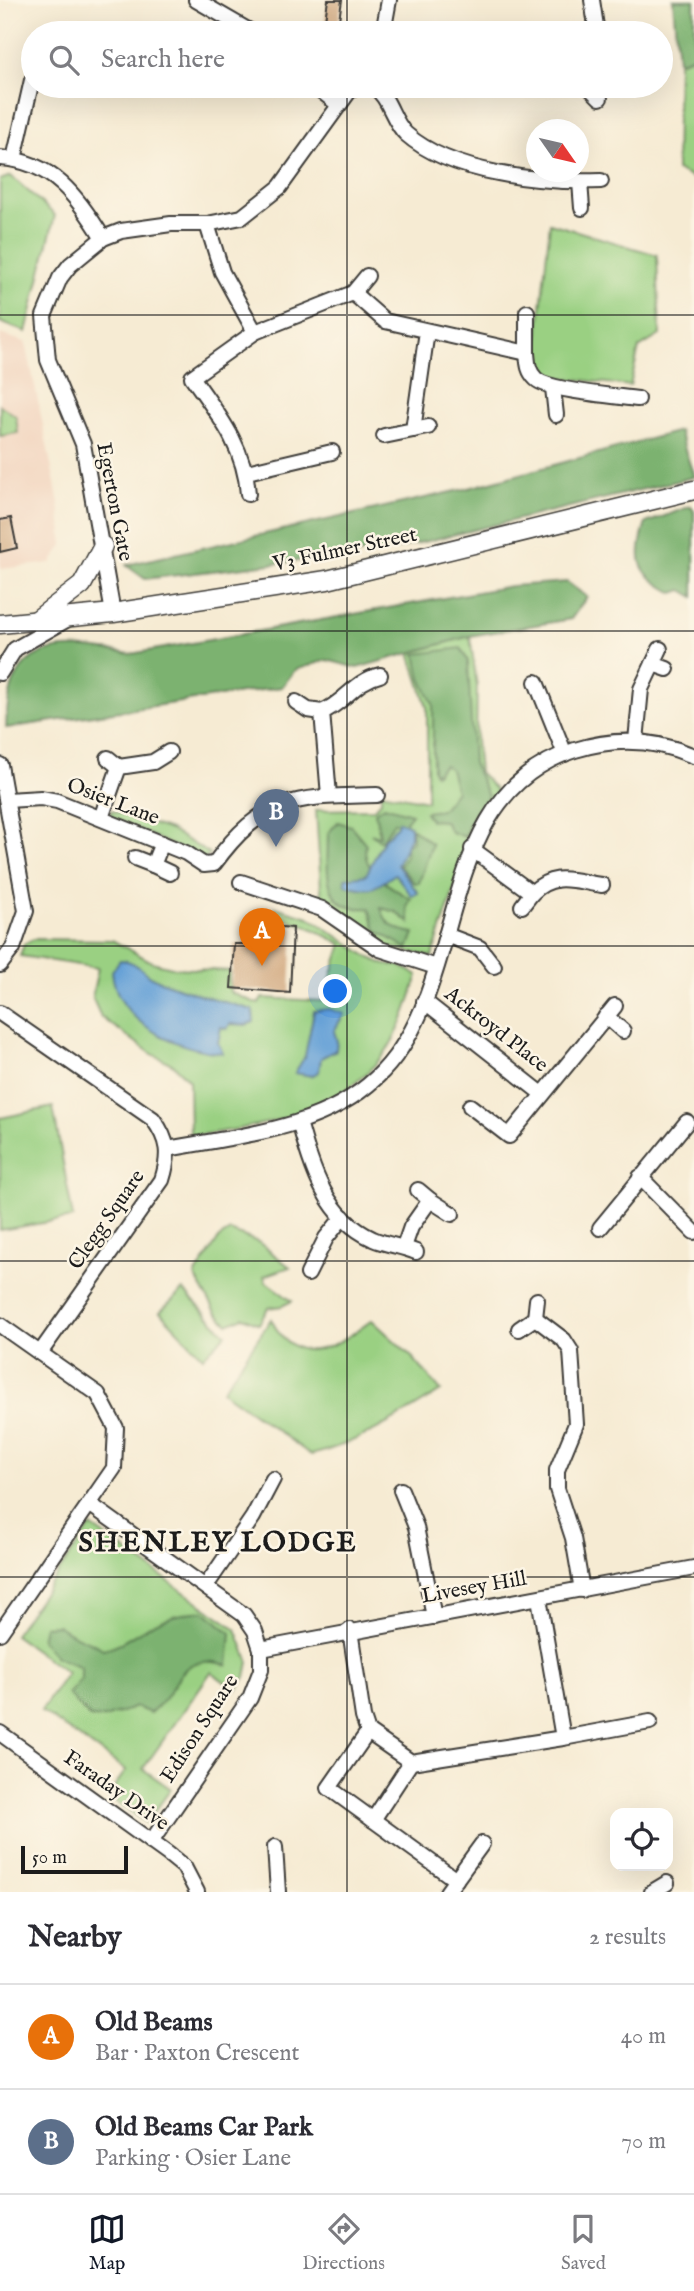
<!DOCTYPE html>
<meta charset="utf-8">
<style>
:root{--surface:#fff;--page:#f7f7f7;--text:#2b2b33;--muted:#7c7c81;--line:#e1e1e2;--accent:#111827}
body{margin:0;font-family:"IM FELL English",serif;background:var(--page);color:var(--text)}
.controls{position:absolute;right:21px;bottom:21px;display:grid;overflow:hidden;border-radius:14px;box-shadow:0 7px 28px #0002}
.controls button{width:63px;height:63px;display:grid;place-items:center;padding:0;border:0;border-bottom:2px solid var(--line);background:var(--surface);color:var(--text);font:35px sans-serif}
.compass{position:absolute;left:526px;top:119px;width:63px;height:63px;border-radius:50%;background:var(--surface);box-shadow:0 7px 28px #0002;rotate:124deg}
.scale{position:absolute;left:21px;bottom:18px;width:107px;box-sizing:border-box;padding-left:7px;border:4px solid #1c1c1c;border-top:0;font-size:19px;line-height:24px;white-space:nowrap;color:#1c1c1c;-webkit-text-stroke:5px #fcf5e5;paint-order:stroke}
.you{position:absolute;left:336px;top:992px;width:24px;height:24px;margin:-18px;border:5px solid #fff;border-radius:50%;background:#1a73e8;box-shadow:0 0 0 10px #1a73e833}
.badge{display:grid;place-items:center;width:46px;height:46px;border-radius:50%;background:var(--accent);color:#fff;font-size:23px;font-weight:700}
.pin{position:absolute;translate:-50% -58px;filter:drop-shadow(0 2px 4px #0008)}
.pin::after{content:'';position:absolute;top:37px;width:24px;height:21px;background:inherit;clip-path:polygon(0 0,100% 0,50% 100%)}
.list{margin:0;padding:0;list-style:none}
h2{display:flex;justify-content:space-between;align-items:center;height:91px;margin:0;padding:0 28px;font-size:30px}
h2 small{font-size:23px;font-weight:400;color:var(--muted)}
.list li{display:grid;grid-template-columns:46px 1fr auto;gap:21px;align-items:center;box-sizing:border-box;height:105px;padding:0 28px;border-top:2px solid var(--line)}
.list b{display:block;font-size:26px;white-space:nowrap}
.list p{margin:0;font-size:23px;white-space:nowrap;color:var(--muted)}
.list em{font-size:23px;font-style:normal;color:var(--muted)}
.icon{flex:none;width:38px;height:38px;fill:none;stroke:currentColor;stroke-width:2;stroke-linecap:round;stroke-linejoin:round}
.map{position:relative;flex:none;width:694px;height:1892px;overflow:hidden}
.search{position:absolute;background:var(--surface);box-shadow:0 7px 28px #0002;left:21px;right:21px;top:21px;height:77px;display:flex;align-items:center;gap:18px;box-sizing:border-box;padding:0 24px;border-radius:38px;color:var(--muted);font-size:26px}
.sheet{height:301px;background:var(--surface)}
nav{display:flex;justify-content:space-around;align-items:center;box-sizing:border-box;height:98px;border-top:2px solid var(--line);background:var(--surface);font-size:19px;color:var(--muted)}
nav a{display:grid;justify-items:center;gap:4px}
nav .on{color:var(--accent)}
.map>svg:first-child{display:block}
.built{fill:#f2d4be}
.green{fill:#9ad082;stroke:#5b764f;stroke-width:2}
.forest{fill:#7bb270;stroke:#4c6746;stroke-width:2}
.water{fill:#68a2d7;stroke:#425f7a;stroke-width:2}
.building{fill:#d1a87f}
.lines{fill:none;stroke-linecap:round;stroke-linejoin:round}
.minor-casing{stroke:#3d3b37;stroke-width:18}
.tertiary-casing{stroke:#3d3b37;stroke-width:21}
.minor{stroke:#fff;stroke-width:14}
.tertiary{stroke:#fff;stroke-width:18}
.grid{fill:none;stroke:#1c1c1c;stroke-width:2;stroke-opacity:0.55}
.labels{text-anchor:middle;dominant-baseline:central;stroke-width:5;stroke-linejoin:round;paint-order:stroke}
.street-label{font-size:21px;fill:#1c1c1c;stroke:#fcf5e5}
.district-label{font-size:28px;font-weight:bold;letter-spacing:2px;fill:#1c1c1c;stroke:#fcf5e5}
</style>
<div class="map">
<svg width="694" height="1892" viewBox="0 0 694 1892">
<rect width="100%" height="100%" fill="#fcf5e5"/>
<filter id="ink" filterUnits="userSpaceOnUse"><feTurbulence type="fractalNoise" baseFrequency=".0143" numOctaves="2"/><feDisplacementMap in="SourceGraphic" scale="14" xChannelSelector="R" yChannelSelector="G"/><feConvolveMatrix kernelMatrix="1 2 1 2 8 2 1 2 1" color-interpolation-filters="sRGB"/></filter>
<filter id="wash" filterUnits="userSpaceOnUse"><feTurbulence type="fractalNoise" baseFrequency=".00686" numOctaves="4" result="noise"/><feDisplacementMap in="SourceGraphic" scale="28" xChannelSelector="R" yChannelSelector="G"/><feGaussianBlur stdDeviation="1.57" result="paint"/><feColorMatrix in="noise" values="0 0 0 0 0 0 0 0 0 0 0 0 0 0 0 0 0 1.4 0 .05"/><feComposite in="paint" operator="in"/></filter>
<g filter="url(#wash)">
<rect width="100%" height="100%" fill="#f6ebd3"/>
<polygon class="built" points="0,334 25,342 27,348 59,503 63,545 51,563 0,569"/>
<g class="green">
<polygon points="694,56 694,179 676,170 678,62"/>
<polygon points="11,176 55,215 26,332 0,322 0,180"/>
<polygon points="550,223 657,255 660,335 639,348 630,386 549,376 535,364"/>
<polygon points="0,405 16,416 18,433 0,436"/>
<polygon points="470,636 477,686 476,741 479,772 497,791 476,823 432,957 377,944 350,918 322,904 316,810 374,809 381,801 381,792 427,801 427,707 410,653"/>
<polygon points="110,810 170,830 210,854 204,860 111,817"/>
<path d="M275,907l34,10 61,41 16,7h12l20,10c-8,26 -17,57 -34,79 -46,60 -125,74 -194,82l-1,-55 -15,-16 -22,-11 -51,-37 -9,-20 6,-29 -78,-12 4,-12 10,-5 78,1 40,22 24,6 53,3 1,21 28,12 4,-6 61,3 19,-57 -35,-18 -32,-10z"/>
<polygon points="53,1107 73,1218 0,1230 0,1118"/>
<polygon points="230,1231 258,1242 290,1267 264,1276 266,1282 292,1301 282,1306 268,1308 259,1324 243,1317 228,1324 216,1312 195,1276 219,1238"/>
<polygon points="183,1290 226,1334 203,1357 160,1312"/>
<path d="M271,1319c26,54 66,27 101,1l41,38 28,33c-42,26 -82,52 -130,64l-89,-64z"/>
<polygon points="91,1526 236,1629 249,1662 246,1677 236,1690 211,1672 143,1769 171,1789 146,1823 108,1796 126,1770 41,1711 67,1673 14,1635"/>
</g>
<g class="forest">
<polygon points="673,0 694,0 694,56 678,62"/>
<polygon points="679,431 694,477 390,550 145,579 126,565 465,489"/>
<path d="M691,506l3,6v85l-12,-7 -8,3c-36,-18 -41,-32 -28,-70z"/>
<path d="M567,582l20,15 -16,22 -101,17 -113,32 -30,-8 -32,10 -13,17 -276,41c2,-90 52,-86 125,-74l380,-68z"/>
<polygon points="461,648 468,661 473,763 488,796 469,824 465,837 451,832 444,821 430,820 425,812 441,810 456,791 450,769 444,765 435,774 433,770 433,704 421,679 416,654"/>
<polygon points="384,806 412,814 405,823 432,844 419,883 414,883 399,866 406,856 405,847 412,841 411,829 394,822 381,841 371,834 380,836 375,812"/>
<path d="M338,822l13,4 15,18c-6,27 25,43 45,55l-4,8 3,16 -14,-11 -15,-4c5,18 15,22 33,25l-6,16 -32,-19 -7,-22c-49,5 -41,-40 -41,-75z"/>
<path d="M204,1611l27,22 -3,32c-55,-15 -45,24 -78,48l-14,-6 -31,11h-15l-22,-24 13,-15v-12l-25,-10 -15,-17 3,-14 14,-1c16,13 29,14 45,24 19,-4 30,-14 46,-23 17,-9 37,-14 55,-15z"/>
</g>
<g class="water">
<path d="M398,821l12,5v11l-13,28 21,28 -6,3 -17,-22c-21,15 -24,18 -49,11l-1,-7 21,-3 18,-36 13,-13z"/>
<path d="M120,960c17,0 22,13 38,20 31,12 62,21 95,30l1,12 -8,3 -16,-1 -3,5 -6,-2 -3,16 5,10c-47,-3 -107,-31 -111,-82z"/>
<polygon points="329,1009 344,1014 334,1031 337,1041 336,1050 321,1058 319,1072 311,1076 295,1073 305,1056 314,1011"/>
</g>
<g id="blocks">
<g class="building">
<polygon points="328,0 342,0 337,33 323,33"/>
<polygon points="11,518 17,548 0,552 0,520"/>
<polygon points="270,926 293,928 290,993 231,988 234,944 269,944"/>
</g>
</g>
</g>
<g filter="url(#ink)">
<use href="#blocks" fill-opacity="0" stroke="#3d3b37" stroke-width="2"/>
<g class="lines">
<g class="minor-casing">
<g id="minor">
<polyline points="196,0 253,33"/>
<polyline points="592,0 597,33"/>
<polyline points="383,33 389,0"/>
<polyline points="315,86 339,105"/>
<path d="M373,86c17,11 19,35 33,48 45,40 137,49 195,47"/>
<polyline points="588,86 600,98"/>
<path d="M0,158c52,3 78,39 103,80"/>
<polyline points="14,159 32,80"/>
<polyline points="580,182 582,208"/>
<path d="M207,224l15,48 33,60 -63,45c26,37 53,70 56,117"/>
<polyline points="353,293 385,321 527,353 527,312"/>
<polyline points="255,332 353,293 367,276"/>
<path d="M527,353c1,11 1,18 9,26 13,12 81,17 102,20"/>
<polyline points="553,388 556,415"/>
<polyline points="413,430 428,427"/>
<polyline points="384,436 413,430 427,331"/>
<polyline points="247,472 332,452"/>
<polyline points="113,613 83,444 48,360 44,316 60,278 70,265 103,238 121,231 171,224 207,224 242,217 280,187 353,86"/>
<polyline points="653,664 667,669"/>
<polyline points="0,673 15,649 68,619"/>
<polyline points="536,682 565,754"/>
<polyline points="296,702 308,710 322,712"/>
<polyline points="636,741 641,689 660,649"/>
<polyline points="108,758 119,767"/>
<polyline points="0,765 26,911 13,948 0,965"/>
<path d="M329,796l-7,-84c23,-9 32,-31 58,-37"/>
<path d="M7,800l34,-2 16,3 129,52 18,12 10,-1c50,-69 84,-67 163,-69"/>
<polyline points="101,818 119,767 153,762 169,752"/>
<path d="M472,849l60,44c22,-22 41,-12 70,-8"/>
<polyline points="135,858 153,865 162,843"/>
<polyline points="153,865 170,873"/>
<polyline points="241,882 322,909 380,949 436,967"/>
<polyline points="522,906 532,893"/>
<polyline points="446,935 480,948 494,966"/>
<polyline points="424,1001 541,1093"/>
<path d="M0,1013l153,106c16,22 17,36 9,61l-122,173"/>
<polyline points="606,1016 623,1031"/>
<polyline points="470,1106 509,1136 615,1006"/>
<path d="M299,1122c13,46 26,95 74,117 14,6 29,7 43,13"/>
<path d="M168,1149c72,-14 153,-19 208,-71 97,-90 52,-281 199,-328 41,-13 80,-11 119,6"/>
<polyline points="640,1177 694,1232"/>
<polyline points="418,1190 430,1200"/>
<polyline points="600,1228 687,1122"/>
<polyline points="404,1247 411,1227 430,1200 452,1214"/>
<polyline points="308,1274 326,1238 343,1217"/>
<polyline points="535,1318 537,1300"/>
<polyline points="0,1325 98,1394 116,1428 114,1468 0,1633"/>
<polyline points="519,1329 535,1318 564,1340 571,1351 576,1424 557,1470 557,1489 573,1538 582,1590"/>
<polyline points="401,1490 416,1527 434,1617"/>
<polyline points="91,1505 244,1615 255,1631 261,1649 261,1670 250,1698 151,1842"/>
<polyline points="206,1586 253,1517 273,1479"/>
<polyline points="350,1630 363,1717 368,1732 411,1762 563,1738 539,1598"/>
<polyline points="261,1649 694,1568"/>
<polyline points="368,1732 329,1788 456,1880"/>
<polyline points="0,1733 168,1854 184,1867 197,1892"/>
<polyline points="563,1738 650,1722"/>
<polyline points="373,1820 411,1762"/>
<polyline points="275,1847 278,1892"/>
<polyline points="447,1892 482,1844"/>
<polyline points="652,1892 667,1883"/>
</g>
</g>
<g class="tertiary-casing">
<g id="tertiary">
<polyline points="35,621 82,585 103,546"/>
<polyline points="0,624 113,613 327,580 694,490"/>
</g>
</g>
<use href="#minor" class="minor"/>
<use href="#tertiary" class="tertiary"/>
</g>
</g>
<path class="grid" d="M347,0v33M347,86v1806M0,315h694M0,631h694M0,946h694M0,1261h694M0,1577h694"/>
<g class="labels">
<g class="street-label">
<text transform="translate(114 502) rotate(79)">Egerton Gate</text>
<text transform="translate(345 550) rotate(-12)">V3 Fulmer Street</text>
<text transform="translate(113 802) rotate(21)">Osier Lane</text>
<text transform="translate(496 1030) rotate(38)">Ackroyd Place</text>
<text transform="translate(107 1220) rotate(-55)">Clegg Square</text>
<text transform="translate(474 1588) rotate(-10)">Livesey Hill</text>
<text transform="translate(200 1729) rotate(-57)">Edison Square</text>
<text transform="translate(116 1791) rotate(35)">Faraday Drive</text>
</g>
<g class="district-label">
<text x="218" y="1543">SHENLEY LODGE</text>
</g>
</g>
</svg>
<div class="controls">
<button><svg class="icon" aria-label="locate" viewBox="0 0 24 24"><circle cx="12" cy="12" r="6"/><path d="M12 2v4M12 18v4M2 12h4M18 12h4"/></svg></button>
</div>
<svg class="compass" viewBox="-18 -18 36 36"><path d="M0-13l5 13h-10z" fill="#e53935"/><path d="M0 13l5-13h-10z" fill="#7c7c81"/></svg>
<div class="scale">50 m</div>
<div class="you"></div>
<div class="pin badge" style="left:262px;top:966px;background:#e8710a">A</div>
<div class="pin badge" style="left:276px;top:847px;background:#5c6f8a">B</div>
<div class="search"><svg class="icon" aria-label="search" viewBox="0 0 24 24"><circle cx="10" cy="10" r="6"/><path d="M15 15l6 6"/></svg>Search here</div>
</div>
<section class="sheet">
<h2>Nearby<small>2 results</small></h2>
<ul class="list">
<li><span class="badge" style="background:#e8710a">A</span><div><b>Old Beams</b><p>Bar · Paxton Crescent</p></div><em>40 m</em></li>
<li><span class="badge" style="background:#5c6f8a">B</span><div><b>Old Beams Car Park</b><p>Parking · Osier Lane</p></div><em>70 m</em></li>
</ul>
</section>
<nav>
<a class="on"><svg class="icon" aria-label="map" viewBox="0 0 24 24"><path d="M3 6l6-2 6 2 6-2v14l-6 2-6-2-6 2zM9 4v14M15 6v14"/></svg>Map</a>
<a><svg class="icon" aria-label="directions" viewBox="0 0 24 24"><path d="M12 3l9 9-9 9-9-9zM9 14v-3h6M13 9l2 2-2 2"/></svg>Directions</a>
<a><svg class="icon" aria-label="saved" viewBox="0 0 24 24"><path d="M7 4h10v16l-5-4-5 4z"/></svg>Saved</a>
</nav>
